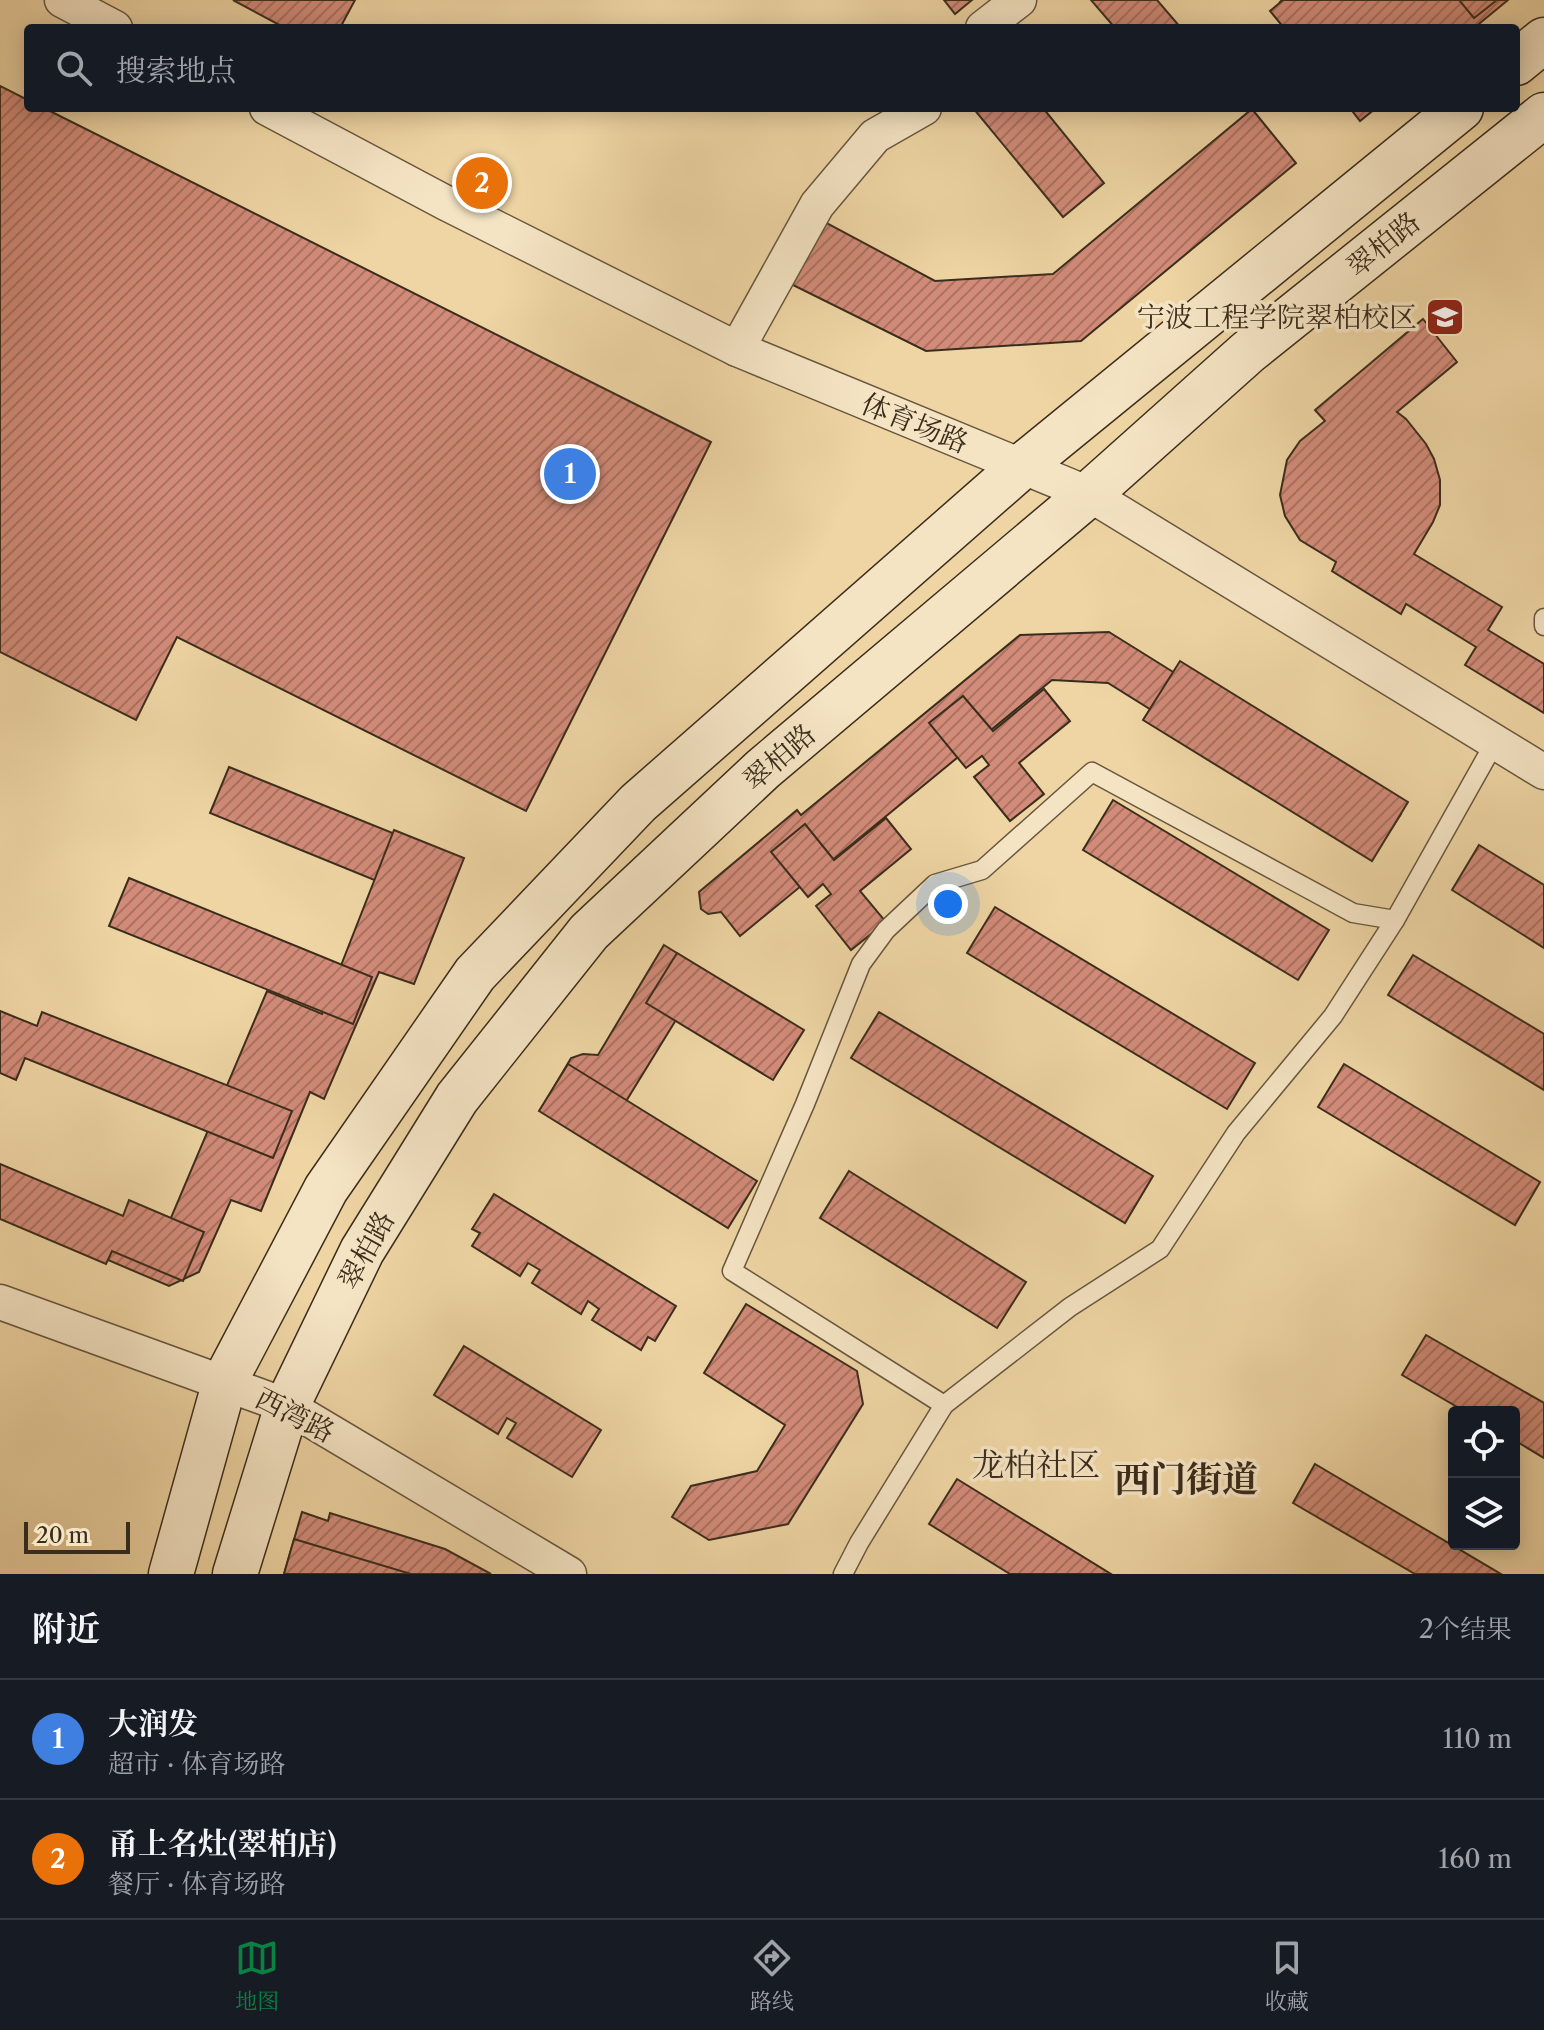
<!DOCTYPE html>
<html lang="zh">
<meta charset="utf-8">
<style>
:root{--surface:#171b24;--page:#20242c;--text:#f1f3f6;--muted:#9ea1a6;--line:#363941;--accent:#0b8043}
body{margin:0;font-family:"Libre Caslon Text","Noto Serif SC",serif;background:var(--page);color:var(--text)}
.controls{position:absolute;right:24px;bottom:24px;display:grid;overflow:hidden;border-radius:8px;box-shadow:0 4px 20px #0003}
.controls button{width:72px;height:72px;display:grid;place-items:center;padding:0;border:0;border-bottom:2px solid var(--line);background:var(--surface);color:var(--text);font:40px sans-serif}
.scale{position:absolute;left:24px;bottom:20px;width:106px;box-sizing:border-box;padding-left:8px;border:4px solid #3b2d1c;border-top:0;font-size:22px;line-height:28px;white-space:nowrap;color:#3b2d1c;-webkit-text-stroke:6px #f5e4c4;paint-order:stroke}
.you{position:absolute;left:948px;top:904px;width:28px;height:28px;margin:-20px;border:6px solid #fff;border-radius:50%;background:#1a73e8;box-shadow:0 0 0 12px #1a73e833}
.badge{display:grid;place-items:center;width:52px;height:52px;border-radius:50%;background:var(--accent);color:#fff;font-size:26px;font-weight:700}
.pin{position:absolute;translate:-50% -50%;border:4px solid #fff;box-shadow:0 2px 8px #0006}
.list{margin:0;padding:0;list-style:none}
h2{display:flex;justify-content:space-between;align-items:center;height:104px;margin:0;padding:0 32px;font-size:34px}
h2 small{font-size:26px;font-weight:400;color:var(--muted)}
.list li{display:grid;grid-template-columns:52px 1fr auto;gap:24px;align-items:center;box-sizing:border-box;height:120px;padding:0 32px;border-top:2px solid var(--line)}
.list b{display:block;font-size:30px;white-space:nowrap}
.list p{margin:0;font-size:26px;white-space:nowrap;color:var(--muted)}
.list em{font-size:26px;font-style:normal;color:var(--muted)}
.icon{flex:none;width:44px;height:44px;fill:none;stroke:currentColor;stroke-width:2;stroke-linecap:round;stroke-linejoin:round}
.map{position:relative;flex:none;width:1544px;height:1574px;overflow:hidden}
.search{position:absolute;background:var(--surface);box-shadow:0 4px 20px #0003;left:24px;right:24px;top:24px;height:88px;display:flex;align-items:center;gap:20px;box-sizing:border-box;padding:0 28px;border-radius:8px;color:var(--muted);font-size:30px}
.sheet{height:344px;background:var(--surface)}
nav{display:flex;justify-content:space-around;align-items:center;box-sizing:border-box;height:112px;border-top:2px solid var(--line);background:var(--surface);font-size:22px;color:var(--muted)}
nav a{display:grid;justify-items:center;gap:4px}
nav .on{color:var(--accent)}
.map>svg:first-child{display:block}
.building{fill:url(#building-hatch);stroke:#3b2d1c;stroke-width:2}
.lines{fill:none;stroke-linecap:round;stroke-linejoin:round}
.service-casing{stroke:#68573e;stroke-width:21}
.minor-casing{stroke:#68573e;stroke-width:37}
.secondary-casing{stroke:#3b2d1c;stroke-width:47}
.service{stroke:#f5e4c4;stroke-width:18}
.minor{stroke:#f5e4c4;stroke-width:34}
.secondary{stroke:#f5e4c4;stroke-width:44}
.labels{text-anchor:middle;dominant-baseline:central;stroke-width:7;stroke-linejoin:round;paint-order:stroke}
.street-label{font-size:28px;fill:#3b2d1c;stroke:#f5e4c4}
.poi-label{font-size:28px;fill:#3b2d1c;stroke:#f5e4c4;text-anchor:end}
.quarter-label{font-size:32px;fill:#3b2d1c;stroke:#f5e4c4}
.district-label{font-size:36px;font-weight:bold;fill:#3b2d1c;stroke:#f5e4c4}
</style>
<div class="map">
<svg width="1544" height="1574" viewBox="0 0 1544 1574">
<defs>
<pattern id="building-hatch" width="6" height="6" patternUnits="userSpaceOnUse" patternTransform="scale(2)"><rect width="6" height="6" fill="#d28b79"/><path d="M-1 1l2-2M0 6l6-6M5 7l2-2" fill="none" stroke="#ac7262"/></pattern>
</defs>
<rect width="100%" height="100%" fill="#efd5a4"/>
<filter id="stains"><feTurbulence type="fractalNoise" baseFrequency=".0025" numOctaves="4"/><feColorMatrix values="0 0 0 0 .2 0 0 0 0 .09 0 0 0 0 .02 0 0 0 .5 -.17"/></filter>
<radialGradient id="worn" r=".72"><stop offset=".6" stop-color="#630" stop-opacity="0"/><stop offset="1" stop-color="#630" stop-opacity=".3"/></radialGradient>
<g class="building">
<polygon points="233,0 355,0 340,28 285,28"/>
<polygon points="944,0 972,0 955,14"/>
<polygon points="1091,0 1157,0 1181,28 1115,28"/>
<polygon points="1282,0 1345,0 1369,28 1302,28 1280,2"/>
<polygon points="1283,0 1508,0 1474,28 1284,28 1270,11"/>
<polygon points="1459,0 1497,0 1474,18"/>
<polygon points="0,86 28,100 28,108 44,108 711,442 526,811 177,637 136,720 0,652"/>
<polygon points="973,108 1043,108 1104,183 1063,217"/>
<polygon points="1350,108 1376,108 1360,121"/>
<polygon points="1252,109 1296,163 1081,341 926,351 789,283 823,221 935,281 1053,274"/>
<polygon points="1423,319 1457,362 1397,412 1406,419 1426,444 1434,459 1440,480 1440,505 1433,522 1414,554 1502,607 1488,630 1544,664 1544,713 1465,665 1476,647 1406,604 1401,614 1332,571 1336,562 1300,540 1285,516 1280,495 1287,460 1300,441 1325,421 1315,410"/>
<polygon points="1109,632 1401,814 1377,851 1108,683 1052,680 740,936 721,912 708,914 701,909 699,892 797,810 801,815 1020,635"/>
<polygon points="1180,661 1408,802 1372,861 1143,720"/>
<polygon points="1044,689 1070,721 1019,763 1044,794 1010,821 974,777 989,765 982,756 966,768 929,723 963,696 993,731"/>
<polygon points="229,767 462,861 443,908 210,813"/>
<polygon points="1113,800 1329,930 1298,980 1083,850"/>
<polygon points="886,818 911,849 860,891 886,922 851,950 816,906 831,894 823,884 808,897 771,852 805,824 834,860"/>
<polygon points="394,830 464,858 414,984 379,972 324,1099 310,1092 261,1211 231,1200 199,1272 169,1286 108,1260 125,1216 165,1232 267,991 322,1014"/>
<polygon points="1479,845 1544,885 1544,948 1452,890"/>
<polygon points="129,878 372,977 353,1024 109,926"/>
<polygon points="995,907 1255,1063 1227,1109 967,953"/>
<polygon points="664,945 706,971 601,1142 543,1106 571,1058 583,1054 598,1055"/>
<polygon points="677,953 804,1030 773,1080 646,1003"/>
<polygon points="1413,955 1544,1034 1544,1090 1388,995"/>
<polygon points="0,1011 37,1026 42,1012 292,1111 273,1158 25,1058 16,1080 0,1073"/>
<polygon points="879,1012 1153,1176 1125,1223 851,1058"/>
<polygon points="568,1064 757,1181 728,1228 539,1111"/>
<polygon points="1344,1064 1540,1182 1515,1225 1318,1107"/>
<polygon points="0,1164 123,1216 129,1200 204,1232 183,1281 112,1251 106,1264 0,1219"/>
<polygon points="849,1171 1026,1282 997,1328 820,1218"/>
<polygon points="494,1194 676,1306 655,1341 648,1337 641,1350 592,1320 599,1309 588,1301 581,1314 532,1283 540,1270 528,1263 520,1276 472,1246 480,1233 472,1229"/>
<polygon points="746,1304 857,1371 863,1404 788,1524 709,1540 672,1517 691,1486 757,1471 785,1425 704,1373"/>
<polygon points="1426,1335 1544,1403 1544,1458 1514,1440 1514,1412 1466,1412 1402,1375"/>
<polygon points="464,1346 601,1430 572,1477 507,1438 516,1423 507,1418 498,1434 434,1395"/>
<polygon points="1315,1464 1501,1574 1415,1574 1293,1503"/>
<polygon points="957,1479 1111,1574 1010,1574 929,1524"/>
<polygon points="302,1512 328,1521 330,1513 445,1549 491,1574 284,1574"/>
<polygon points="294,1539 411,1574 284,1574"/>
</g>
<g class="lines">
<g class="service-casing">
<g id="service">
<polyline points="1544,618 1544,626"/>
<polyline points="944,1405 732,1271 805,1104 861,964 886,930 935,884 982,870 1092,772 1353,913 1395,920"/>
<polyline points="843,1574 859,1543 944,1405 1070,1307 1160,1249 1236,1133 1333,1016 1395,920 1495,742"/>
</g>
</g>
<g class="minor-casing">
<g id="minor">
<polyline points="62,0 115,28"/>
<polyline points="983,28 1019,0"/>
<polyline points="267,108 444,202 737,349 1089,494 1544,772"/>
<polyline points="737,349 817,205 875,136 924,108"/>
<polyline points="0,1302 287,1406 569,1574"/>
</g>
</g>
<g class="secondary-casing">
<g id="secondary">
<polyline points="1516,63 1544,40"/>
<polyline points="171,1574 225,1381 326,1189 475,974 638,803 1021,467 1461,108"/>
<polyline points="235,1574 287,1406 362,1251 457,1098 589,932 763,769 1089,494 1248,352 1544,115"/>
</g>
</g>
<use href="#service" class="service"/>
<use href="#minor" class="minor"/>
<use href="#secondary" class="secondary"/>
</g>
<defs>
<g id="university-square" transform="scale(2)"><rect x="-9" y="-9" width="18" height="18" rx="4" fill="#8f2418" stroke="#f5e4c4"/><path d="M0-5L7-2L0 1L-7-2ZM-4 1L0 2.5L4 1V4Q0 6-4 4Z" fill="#fff"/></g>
</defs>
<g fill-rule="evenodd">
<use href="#university-square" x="1445" y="317"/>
</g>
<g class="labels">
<g class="street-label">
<text transform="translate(1383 244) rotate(-39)">翠柏路</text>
<text transform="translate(915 423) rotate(22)">体育场路</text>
<text transform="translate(779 757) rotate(-41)">翠柏路</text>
<text transform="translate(366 1250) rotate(-61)">翠柏路</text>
<text transform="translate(295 1415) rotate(27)">西湾路</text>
</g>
<g class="poi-label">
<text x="1417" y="317">宁波工程学院翠柏校区</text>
</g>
<g class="quarter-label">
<text x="1036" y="1464">龙柏社区</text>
</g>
<g class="district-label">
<text x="1186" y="1479">西门街道</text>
</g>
</g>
<rect width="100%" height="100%" filter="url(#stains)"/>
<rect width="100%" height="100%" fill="url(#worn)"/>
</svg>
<div class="controls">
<button><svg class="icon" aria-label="locate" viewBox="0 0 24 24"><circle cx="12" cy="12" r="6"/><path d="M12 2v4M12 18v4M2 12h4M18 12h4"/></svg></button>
<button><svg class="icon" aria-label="layers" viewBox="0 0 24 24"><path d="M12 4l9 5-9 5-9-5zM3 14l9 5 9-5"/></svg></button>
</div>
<div class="scale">20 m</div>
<div class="you"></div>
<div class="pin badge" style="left:570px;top:474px;background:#3f7fe0">1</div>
<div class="pin badge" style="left:482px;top:183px;background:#e8710a">2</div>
<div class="search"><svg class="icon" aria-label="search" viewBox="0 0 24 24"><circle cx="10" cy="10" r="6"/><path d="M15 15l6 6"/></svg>搜索地点</div>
</div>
<section class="sheet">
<h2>附近<small>2个结果</small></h2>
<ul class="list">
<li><span class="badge" style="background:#3f7fe0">1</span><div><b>大润发</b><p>超市 · 体育场路</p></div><em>110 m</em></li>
<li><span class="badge" style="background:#e8710a">2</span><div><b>甬上名灶(翠柏店)</b><p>餐厅 · 体育场路</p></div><em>160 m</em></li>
</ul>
</section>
<nav>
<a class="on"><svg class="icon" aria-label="map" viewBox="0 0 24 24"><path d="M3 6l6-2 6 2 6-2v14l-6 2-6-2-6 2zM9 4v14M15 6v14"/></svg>地图</a>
<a><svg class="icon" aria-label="directions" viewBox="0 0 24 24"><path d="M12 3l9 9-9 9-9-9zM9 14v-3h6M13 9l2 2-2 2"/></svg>路线</a>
<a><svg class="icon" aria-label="saved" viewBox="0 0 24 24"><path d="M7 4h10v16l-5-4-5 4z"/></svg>收藏</a>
</nav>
